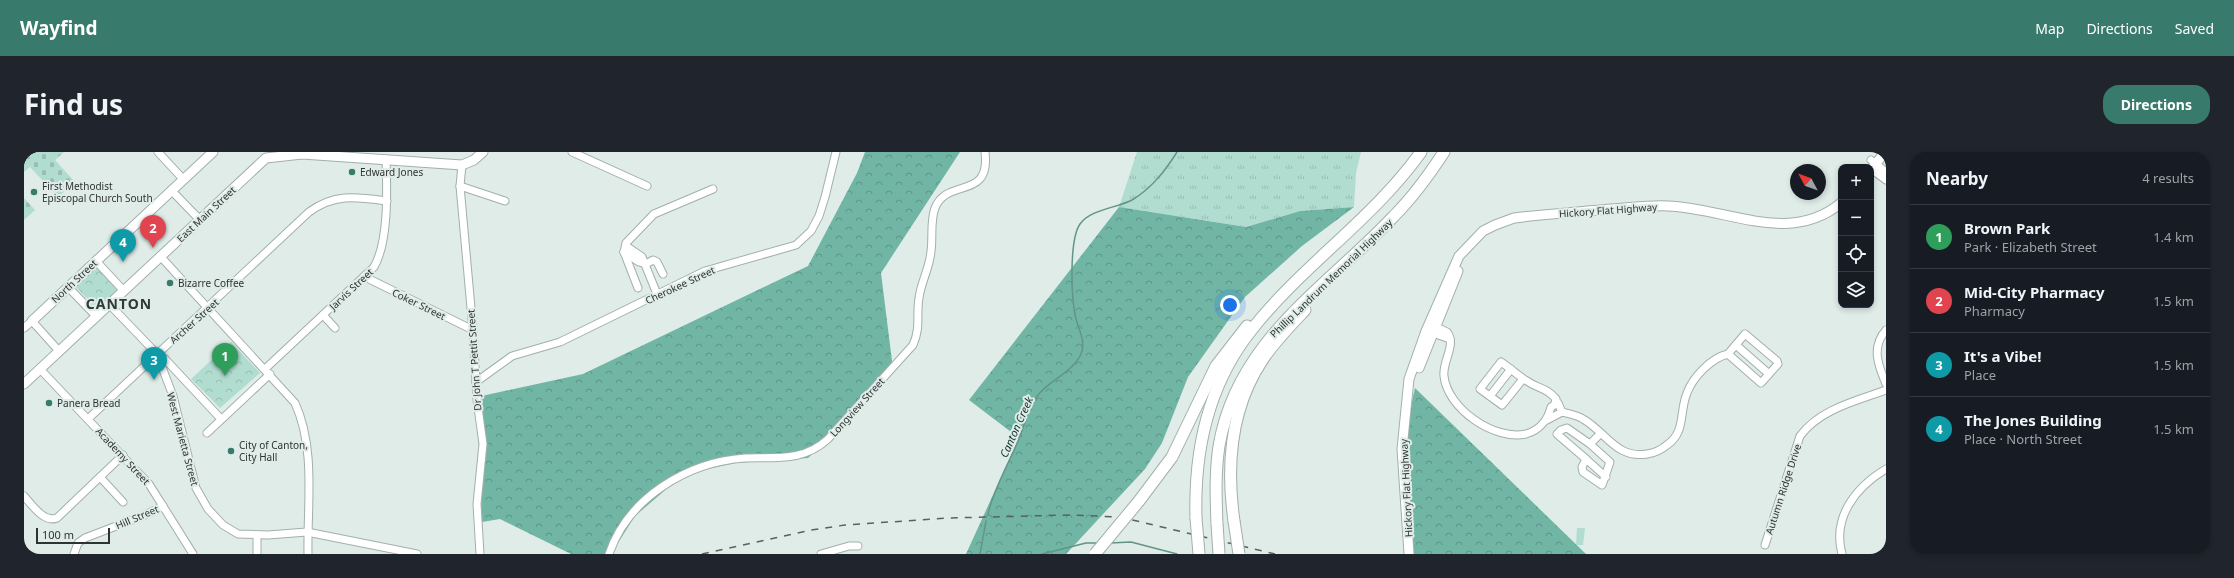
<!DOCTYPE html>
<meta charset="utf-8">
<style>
:root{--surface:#171b24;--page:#20242c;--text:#f1f3f6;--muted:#9ea1a6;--line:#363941;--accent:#387a6b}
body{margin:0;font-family:"Noto Sans",sans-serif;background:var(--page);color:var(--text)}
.controls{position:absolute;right:12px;top:12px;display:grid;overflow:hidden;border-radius:8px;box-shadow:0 2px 6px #0003}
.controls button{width:36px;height:36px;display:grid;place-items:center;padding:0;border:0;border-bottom:1px solid var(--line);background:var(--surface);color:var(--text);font:20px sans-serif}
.compass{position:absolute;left:1766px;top:12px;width:36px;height:36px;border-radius:50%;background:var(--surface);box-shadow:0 2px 6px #0003;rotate:311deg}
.scale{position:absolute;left:12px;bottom:10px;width:74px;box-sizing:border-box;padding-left:4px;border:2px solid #2f3332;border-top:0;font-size:11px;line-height:14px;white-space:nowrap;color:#2f3332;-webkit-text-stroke:3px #dfece8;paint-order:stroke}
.you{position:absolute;left:1206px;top:153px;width:14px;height:14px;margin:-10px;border:3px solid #fff;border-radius:50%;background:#1a73e8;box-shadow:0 0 0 6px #1a73e833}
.badge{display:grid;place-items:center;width:26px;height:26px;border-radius:50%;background:var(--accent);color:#fff;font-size:13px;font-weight:700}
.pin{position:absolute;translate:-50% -33px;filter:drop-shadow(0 1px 2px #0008)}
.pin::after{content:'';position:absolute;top:21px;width:14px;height:12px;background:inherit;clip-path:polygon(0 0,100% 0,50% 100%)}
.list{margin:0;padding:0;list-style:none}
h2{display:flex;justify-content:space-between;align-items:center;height:52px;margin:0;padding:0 16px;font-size:17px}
h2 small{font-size:13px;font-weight:400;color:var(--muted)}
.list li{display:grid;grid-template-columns:26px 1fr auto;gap:12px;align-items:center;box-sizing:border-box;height:64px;padding:0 16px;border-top:1px solid var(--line)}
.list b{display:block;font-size:15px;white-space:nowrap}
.list p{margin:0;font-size:13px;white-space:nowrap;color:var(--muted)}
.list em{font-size:13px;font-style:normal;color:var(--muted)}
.icon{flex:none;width:22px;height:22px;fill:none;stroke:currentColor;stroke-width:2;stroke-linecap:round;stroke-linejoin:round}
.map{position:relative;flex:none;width:1862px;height:402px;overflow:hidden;border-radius:16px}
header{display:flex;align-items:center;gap:24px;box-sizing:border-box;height:56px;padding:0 20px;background:var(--accent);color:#fff}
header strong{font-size:19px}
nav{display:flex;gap:22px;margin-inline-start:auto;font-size:14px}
.intro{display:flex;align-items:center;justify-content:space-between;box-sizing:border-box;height:96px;padding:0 24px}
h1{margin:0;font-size:28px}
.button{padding:10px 18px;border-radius:16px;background:var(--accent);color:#fff;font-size:14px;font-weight:700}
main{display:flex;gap:24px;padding:0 24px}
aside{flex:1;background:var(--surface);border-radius:16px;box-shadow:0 2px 6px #0003}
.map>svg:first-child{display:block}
.grass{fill:url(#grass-tufts)}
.forest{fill:url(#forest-crowns)}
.cemetery{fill:url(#cemetery-stones)}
.park{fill:url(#park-crowns)}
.garden{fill:#b1dcd0}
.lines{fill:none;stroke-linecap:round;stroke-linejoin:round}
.stream{stroke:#629487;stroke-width:1.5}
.minor-casing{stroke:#a3afab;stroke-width:9}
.major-casing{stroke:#a3afab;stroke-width:11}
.highway-casing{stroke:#a3afab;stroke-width:13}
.minor{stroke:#fff;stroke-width:7}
.major{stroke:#fff;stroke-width:9}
.highway{stroke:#fff;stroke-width:11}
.rail{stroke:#5b6160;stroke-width:1.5;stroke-dasharray:7 7;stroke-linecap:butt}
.highway-bridge-casing{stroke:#a3afab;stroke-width:13;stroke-linecap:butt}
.highway-bridge{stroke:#fff;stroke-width:11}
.poi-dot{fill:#387a6b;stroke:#dfece8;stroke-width:1.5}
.labels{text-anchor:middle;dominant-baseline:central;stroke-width:4;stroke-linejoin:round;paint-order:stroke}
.poi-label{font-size:10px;fill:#2f3332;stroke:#dfece8;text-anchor:start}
.street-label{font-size:10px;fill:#2f3332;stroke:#dfece8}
.water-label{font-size:11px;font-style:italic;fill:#12342c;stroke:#dfece8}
.district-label{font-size:14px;font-weight:bold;letter-spacing:1px;fill:#2f3936;stroke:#dfece8}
</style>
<header>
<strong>Wayfind</strong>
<nav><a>Map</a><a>Directions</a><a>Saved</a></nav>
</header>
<div class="intro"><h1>Find us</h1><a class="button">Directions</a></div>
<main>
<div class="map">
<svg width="1862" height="402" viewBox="0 0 1862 402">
<defs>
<pattern id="grass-tufts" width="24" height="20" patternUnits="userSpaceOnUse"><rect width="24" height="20" fill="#b1dcd0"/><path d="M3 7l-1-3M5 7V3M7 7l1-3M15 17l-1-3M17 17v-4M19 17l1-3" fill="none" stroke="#99bdb3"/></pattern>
<pattern id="forest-crowns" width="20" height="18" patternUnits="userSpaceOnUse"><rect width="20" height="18" fill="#71b6a5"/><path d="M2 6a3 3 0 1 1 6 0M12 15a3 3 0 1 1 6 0" fill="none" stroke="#5d9587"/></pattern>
<pattern id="cemetery-stones" width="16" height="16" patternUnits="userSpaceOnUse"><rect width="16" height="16" fill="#b1dcd0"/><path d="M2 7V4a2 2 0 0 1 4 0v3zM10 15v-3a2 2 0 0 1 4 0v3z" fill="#99bdb3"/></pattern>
<pattern id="park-crowns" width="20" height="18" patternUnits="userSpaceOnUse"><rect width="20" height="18" fill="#b1dcd0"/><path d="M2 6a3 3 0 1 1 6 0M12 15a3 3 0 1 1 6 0" fill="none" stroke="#99bdb3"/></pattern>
</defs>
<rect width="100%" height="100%" fill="#dfece8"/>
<polygon class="grass" points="1113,0 1337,0 1332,21 1330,55 1276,59 1222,75 1095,55"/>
<g class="forest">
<polygon points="841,0 936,0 857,121 869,217 821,273 784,306 712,311 660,322 611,364 587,402 547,402 476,367 458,370 453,245 559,222 784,114 833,21"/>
<polygon points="1095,55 1222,75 1276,59 1330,55 1278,94 1221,145 1164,225 1138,291 1121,317 1042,402 942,402 995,286 945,248"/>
<path d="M1391,236l171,166h-172c-3,-55 -13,-112 1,-166z"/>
</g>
<g class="cemetery">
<polygon points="0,0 40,0 31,8 51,30 34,45 6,15 0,20"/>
<polygon points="0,46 11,58 0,68"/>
</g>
<g class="park">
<polygon points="72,113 95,138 73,157 50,133"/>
<polygon points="207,190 236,221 196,256 167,227"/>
</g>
<polygon class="garden" points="1553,376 1561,376 1559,393 1552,393"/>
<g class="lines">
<g class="stream">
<path d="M964,362c6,-27 22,-52 32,-78 6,-15 8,-28 18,-41 13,-16 34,-22 43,-41 5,-12 -2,-24 -5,-35 -5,-20 -7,-79 4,-95 11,-15 37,-16 52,-24 20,-12 33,-29 45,-48"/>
<polyline points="1086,391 1107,390 1153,402"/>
<polyline points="956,402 962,369"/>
<polyline points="1018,402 1062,391 1074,391"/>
</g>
<g class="minor-casing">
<g id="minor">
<polyline points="134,0 159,27"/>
<polyline points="548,0 623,34"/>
<polyline points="1847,8 1862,20"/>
<polyline points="438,13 436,34 449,178 453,248 459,292 453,352 456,402"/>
<polyline points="1847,17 1862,28"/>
<polyline points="436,34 481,49"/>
<polyline points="147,38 176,68"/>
<polyline points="602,94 618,105 633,142"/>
<polyline points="600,100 602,91 630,62 689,37"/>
<polyline points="600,100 614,136"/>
<polyline points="600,100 615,110 622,112"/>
<path d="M136,104l135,147c21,46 12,102 13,151"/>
<polyline points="72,109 100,139"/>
<polyline points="622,112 629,108 633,110 639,122"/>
<polyline points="341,125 449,178"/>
<polyline points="44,135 72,164"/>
<polyline points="85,152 133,202 141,207 197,267"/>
<polyline points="299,163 311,176"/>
<path d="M1408,173l15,7c10,13 -5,29 -3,44 3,32 50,65 82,58 14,-4 22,-15 25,-27l7,-4 4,9c7,2 15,3 21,7 23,13 33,40 64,35 8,-1 14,-4 20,-9 19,-13 12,-33 20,-52 6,-16 24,-35 41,-39"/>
<polyline points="0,176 8,169 35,199"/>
<path d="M1862,178c-15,17 -8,35 0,54"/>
<polyline points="1406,180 1426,187"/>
<polygon points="1721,182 1753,209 1754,212 1737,231 1704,202"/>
<polyline points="1712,193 1745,222"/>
<polyline points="133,202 149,244 172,336 184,357 199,373 214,382 244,383 283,380 393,402"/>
<polyline points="16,217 125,332 169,402"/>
<path d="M241,217l109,-102c15,-26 13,-78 12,-108"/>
<path d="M1499,227l-21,26 -22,-16 21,-27c9,6 17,14 26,19 11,8 19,6 29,18l-1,4"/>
<polyline points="452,230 488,204 536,190 681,119 772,93 787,79 795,64 801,45 812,0"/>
<polyline points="1466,244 1487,217"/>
<path d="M64,267l221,-207c26,-19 48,-15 78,-11"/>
<polyline points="1523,268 1538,260"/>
<polyline points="183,281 246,222"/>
<polyline points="1566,292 1543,276 1537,278 1533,282 1562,307 1558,315 1559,320 1578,333 1586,310 1566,292 1576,282"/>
<polyline points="1562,307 1582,325"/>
<polyline points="76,325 99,350"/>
<path d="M0,344c8,9 20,27 33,22l66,-63"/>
<polyline points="233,383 233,402"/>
<path d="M1741,393l35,-109c20,-27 56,-35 86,-46"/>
<polyline points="50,402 54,391 61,386 121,363 139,354"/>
<path d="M585,402c19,-56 78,-92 136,-96 31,-1 58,4 83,-19l85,-94c8,-18 3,-29 6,-47 2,-16 11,-31 12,-47 2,-14 -1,-30 4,-43 12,-31 56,-7 50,-56"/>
<polyline points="797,402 825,394 834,394"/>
<path d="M1818,402c-10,-37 14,-67 44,-85"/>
<polyline points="1861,402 1862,401"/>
</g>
</g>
<g class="major-casing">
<g id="major">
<polyline points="1847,18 1861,0"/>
<polyline points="8,169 189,0"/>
<polyline points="1395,216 1434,119"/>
<polyline points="0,232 242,6 278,2 438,13 450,8 459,0"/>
<path d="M1385,402l-7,-105 7,-70 17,-48 33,-75 24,-25 12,-6 19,-7c32,-4 64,-6 97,-9 19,-1 38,-4 57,-3 59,2 121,40 173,-3"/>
</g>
</g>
<g class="highway-casing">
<g id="highway">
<polyline points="1115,349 1148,305 1192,214 1223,174"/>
<path d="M1172,366c-2,-68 13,-136 57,-190 51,-64 120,-109 168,-176"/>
<path d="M1210,369c-8,-56 -4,-113 29,-162 12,-18 27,-33 42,-49"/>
<path d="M1193,372c-1,-26 -2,-52 2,-78 18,-106 107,-158 175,-230 19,-19 35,-41 50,-64"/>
</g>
</g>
<use href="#minor" class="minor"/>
<use href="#major" class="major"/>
<use href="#highway" class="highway"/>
<polyline class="rail" points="678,402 787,378 821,373 925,366 1046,363 1096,365 1251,402"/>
<g class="highway-bridge-casing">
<g id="highway-bridge">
<polyline points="1172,366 1175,402"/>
<polyline points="1210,369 1215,402"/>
<polyline points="1193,372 1195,402"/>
<polyline points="1071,402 1115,349"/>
</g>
</g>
<use href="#highway-bridge" class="highway-bridge"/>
</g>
<g class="poi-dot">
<circle cx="328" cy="20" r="4"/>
<circle cx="10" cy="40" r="4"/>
<circle cx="146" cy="131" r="4"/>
<circle cx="25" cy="251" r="4"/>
<circle cx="207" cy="299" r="4"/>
</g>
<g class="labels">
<g class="poi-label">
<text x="336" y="20">Edward Jones</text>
<text x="18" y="34">First Methodist<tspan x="18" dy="12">Episcopal Church South</tspan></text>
<text x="154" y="131">Bizarre Coffee</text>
<text x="33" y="251">Panera Bread</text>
<text x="215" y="293">City of Canton,<tspan x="215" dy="12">City Hall</tspan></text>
</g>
<g class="street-label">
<text transform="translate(1584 58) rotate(-4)">Hickory Flat Highway</text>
<text transform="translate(182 62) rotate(-43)">East Main Street</text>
<text transform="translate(1307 126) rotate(-44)">Phillip Landrum Memorial Highway</text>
<text transform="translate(50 129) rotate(-43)">North Street</text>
<text transform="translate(656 133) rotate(-25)">Cherokee Street</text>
<text transform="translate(327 137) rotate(-43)">Jarvis Street</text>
<text transform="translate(395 152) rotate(26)">Coker Street</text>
<text transform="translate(170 169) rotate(-42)">Archer Street</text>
<text transform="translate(450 208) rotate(-94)">Dr John T Pettit Street</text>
<text transform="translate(833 255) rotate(-48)">Longview Street</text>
<text transform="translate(159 287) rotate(75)">West Marietta Street</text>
<text transform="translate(99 304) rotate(47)">Academy Street</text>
<text transform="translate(1382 336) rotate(-93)">Hickory Flat Highway</text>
<text transform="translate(1759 337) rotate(-72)">Autumn Ridge Drive</text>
<text transform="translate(113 365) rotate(-23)">Hill Street</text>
</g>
<g class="water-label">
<text transform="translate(992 275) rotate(-66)">Canton Creek</text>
</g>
<g class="district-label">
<text x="95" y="151">CANTON</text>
</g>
</g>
</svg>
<div class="controls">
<button>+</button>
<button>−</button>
<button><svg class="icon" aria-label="locate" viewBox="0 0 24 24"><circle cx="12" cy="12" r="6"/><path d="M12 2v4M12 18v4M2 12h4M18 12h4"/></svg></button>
<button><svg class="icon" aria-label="layers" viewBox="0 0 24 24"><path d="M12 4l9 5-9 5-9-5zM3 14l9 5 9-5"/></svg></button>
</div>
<svg class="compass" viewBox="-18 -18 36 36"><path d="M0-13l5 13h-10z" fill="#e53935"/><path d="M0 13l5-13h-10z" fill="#9ea1a6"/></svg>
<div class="scale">100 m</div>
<div class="you"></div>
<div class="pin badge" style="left:201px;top:224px;background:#2e9e5b">1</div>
<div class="pin badge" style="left:129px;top:96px;background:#e0444e">2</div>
<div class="pin badge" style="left:130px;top:228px;background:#0f9aa8">3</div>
<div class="pin badge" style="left:99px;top:110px;background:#0f9aa8">4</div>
</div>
<aside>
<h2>Nearby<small>4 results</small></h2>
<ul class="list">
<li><span class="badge" style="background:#2e9e5b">1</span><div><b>Brown Park</b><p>Park · Elizabeth Street</p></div><em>1.4 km</em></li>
<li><span class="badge" style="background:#e0444e">2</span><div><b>Mid-City Pharmacy</b><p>Pharmacy</p></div><em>1.5 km</em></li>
<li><span class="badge" style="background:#0f9aa8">3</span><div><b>It's a Vibe!</b><p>Place</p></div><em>1.5 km</em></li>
<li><span class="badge" style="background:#0f9aa8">4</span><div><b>The Jones Building</b><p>Place · North Street</p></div><em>1.5 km</em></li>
</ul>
</aside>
</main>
